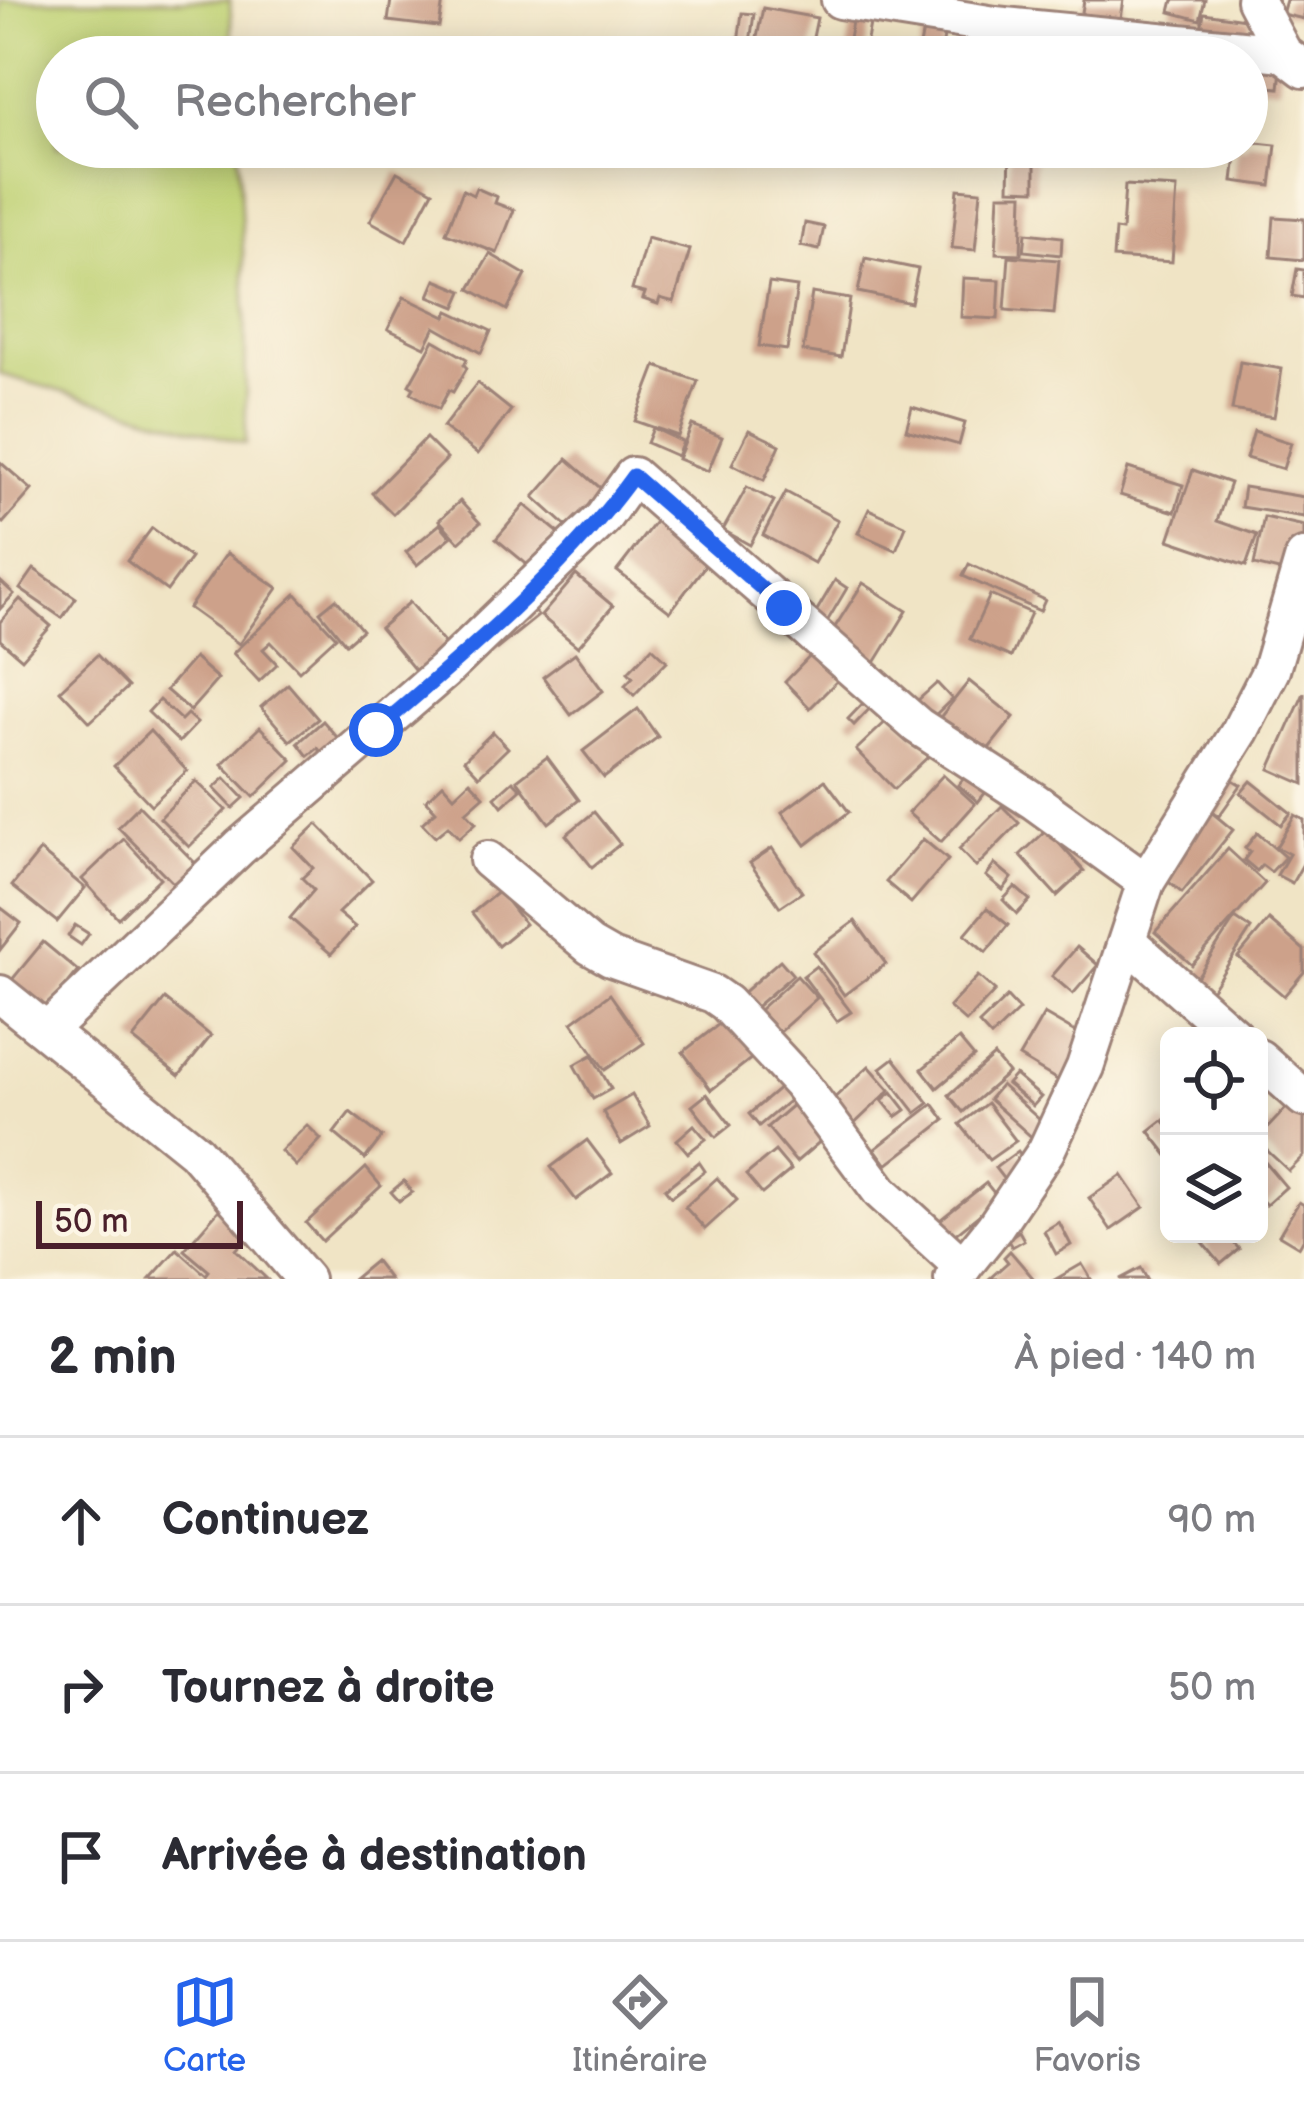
<!DOCTYPE html>
<html lang="fr">
<meta charset="utf-8">
<style>
:root{--surface:#fff;--page:#f2f2f3;--text:#2b2b33;--muted:#7c7c81;--line:#e1e1e2;--accent:#2563eb}
body{margin:0;font-family:"Balsamiq Sans",sans-serif;background:var(--page);color:var(--text)}
.controls{position:absolute;right:36px;bottom:36px;display:grid;overflow:hidden;border-radius:18px;box-shadow:0 6px 30px #0003}
.controls button{width:108px;height:108px;display:grid;place-items:center;padding:0;border:0;border-bottom:3px solid var(--line);background:var(--surface);color:var(--text);font:60px sans-serif}
.scale{position:absolute;left:36px;bottom:30px;width:207px;box-sizing:border-box;padding-left:12px;border:6px solid #4a1f2b;border-top:0;font-size:33px;line-height:42px;white-space:nowrap;color:#4a1f2b;-webkit-text-stroke:9px #fcf5e5;paint-order:stroke}
.stop{position:absolute;width:36px;height:36px;margin:-27px;border:9px solid #2563eb;border-radius:50%;background:#fff}
.stop.end{background:#2563eb;border-color:#fff;box-shadow:0 3px 12px #0008}
.list{margin:0;padding:0;list-style:none}
h2{display:flex;justify-content:space-between;align-items:center;height:156px;margin:0;padding:0 48px;font-size:51px}
h2 small{font-size:39px;font-weight:400;color:var(--muted)}
.list li{display:grid;grid-template-columns:78px 1fr auto;gap:36px;align-items:center;box-sizing:border-box;height:168px;padding:0 48px;border-top:3px solid var(--line)}
.list b{display:block;font-size:45px;white-space:nowrap}
.list em{font-size:39px;font-style:normal;color:var(--muted)}
.icon{flex:none;width:66px;height:66px;fill:none;stroke:currentColor;stroke-width:2;stroke-linecap:round;stroke-linejoin:round}
.map{position:relative;flex:none;width:1304px;height:1279px;overflow:hidden}
.search{position:absolute;background:var(--surface);box-shadow:0 6px 30px #0003;left:36px;right:36px;top:36px;height:132px;display:flex;align-items:center;gap:30px;box-sizing:border-box;padding:0 42px;border-radius:66px;color:var(--muted);font-size:45px}
.sheet{height:660px;background:var(--surface)}
nav{display:flex;justify-content:space-around;align-items:center;box-sizing:border-box;height:168px;border-top:3px solid var(--line);background:var(--surface);font-size:33px;color:var(--muted)}
nav a{display:grid;justify-items:center;gap:6px}
nav .on{color:var(--accent)}
.map>svg:first-child{display:block}
.green{fill:#bfd174;stroke:#847850;stroke-width:3}
.building{fill:#cda18a}
.lines{fill:none;stroke-linecap:round;stroke-linejoin:round}
.minor-casing{stroke:#9d8278;stroke-width:42}
.minor{stroke:#fff;stroke-width:36}
.route{stroke:#2563eb;stroke-width:15}
</style>
<div class="map">
<svg width="1304" height="1279" viewBox="0 0 1304 1279">
<rect width="100%" height="100%" fill="#fcf5e5"/>
<filter id="ink" filterUnits="userSpaceOnUse"><feTurbulence type="fractalNoise" baseFrequency=".00833" numOctaves="2"/><feDisplacementMap in="SourceGraphic" scale="24" xChannelSelector="R" yChannelSelector="G"/><feConvolveMatrix kernelMatrix="1 2 1 2 8 2 1 2 1" color-interpolation-filters="sRGB"/></filter>
<filter id="wash" filterUnits="userSpaceOnUse"><feTurbulence type="fractalNoise" baseFrequency=".004" numOctaves="4" result="noise"/><feDisplacementMap in="SourceGraphic" scale="48" xChannelSelector="R" yChannelSelector="G"/><feGaussianBlur stdDeviation="2.7" result="paint"/><feColorMatrix in="noise" values="0 0 0 0 0 0 0 0 0 0 0 0 0 0 0 0 0 1.4 0 .05"/><feComposite in="paint" operator="in"/></filter>
<g filter="url(#wash)">
<rect width="100%" height="100%" fill="#f0e4c5"/>
<polygon class="green" points="0,0 230,0 233,57 57,57 57,147 238,147 245,297 246,444 0,374"/>
<g id="blocks">
<g class="building">
<polygon points="391,0 443,0 439,27 388,21"/>
<polygon points="1084,0 1124,0 1120,24 1081,19"/>
<polygon points="1173,0 1205,0 1200,20 1170,12"/>
<polygon points="1286,0 1304,0 1304,19 1282,14"/>
<polygon points="763,8 817,18 809,57 753,57"/>
<polygon points="742,13 754,14 748,57 736,57"/>
<polygon points="1204,13 1251,20 1247,41 1200,34"/>
<polygon points="853,15 871,18 864,57 846,57"/>
<polygon points="924,24 945,28 941,57 918,57"/>
<polygon points="972,27 993,32 987,57 965,57"/>
<polygon points="1007,37 1047,44 1045,57 1003,57"/>
<polygon points="1247,57 1282,60 1279,88 1247,85"/>
<polygon points="1247,142 1276,145 1271,186 1233,181 1237,147 1247,147"/>
<polygon points="1010,147 1035,147 1035,190 1009,189"/>
<polygon points="397,172 433,191 406,241 370,221"/>
<polygon points="1125,185 1177,188 1172,262 1113,258 1115,230 1122,231"/>
<polygon points="476,188 497,197 495,203 514,210 497,253 446,233 463,190 473,195"/>
<polygon points="958,189 981,191 975,250 952,248"/>
<polygon points="999,194 1023,194 1021,254 996,253"/>
<polygon points="1274,217 1304,219 1304,260 1271,257"/>
<polygon points="805,223 824,227 819,250 801,246"/>
<polygon points="1026,233 1062,237 1061,255 1024,251"/>
<polygon points="647,238 690,250 674,302 660,298 658,304 643,299 645,293 632,290"/>
<polygon points="490,254 526,275 507,310 470,289"/>
<polygon points="1009,256 1059,260 1054,314 1005,310"/>
<polygon points="865,258 918,269 911,303 858,292"/>
<polygon points="1297,269 1304,270 1304,298 1292,296"/>
<polygon points="963,278 1000,280 998,319 961,317"/>
<polygon points="436,280 463,291 456,307 429,296"/>
<polygon points="769,283 797,287 787,350 759,346"/>
<polygon points="812,293 850,299 841,357 803,351"/>
<polygon points="404,297 446,317 449,311 491,331 481,353 435,327 425,347 388,329"/>
<polygon points="434,340 467,359 464,365 467,368 453,392 449,390 439,409 411,393 414,388 409,385"/>
<polygon points="1240,362 1282,369 1274,417 1232,410"/>
<polygon points="656,366 698,381 678,436 635,421"/>
<polygon points="477,383 511,410 478,454 443,427"/>
<polygon points="912,407 965,423 959,445 906,430"/>
<polygon points="692,425 722,437 708,471 678,459"/>
<polygon points="653,428 683,442 677,456 647,443"/>
<polygon points="749,430 780,445 764,480 732,464"/>
<polygon points="1254,431 1291,443 1283,469 1246,458"/>
<polygon points="426,438 447,459 393,514 372,493"/>
<polygon points="567,459 605,492 572,531 534,497"/>
<polygon points="0,462 32,490 3,523 0,521"/>
<polygon points="1128,468 1183,485 1175,512 1120,495"/>
<polygon points="1193,470 1230,483 1217,521 1257,535 1246,566 1169,540"/>
<polygon points="747,487 774,501 750,545 723,530"/>
<polygon points="1244,487 1304,497 1304,517 1241,507"/>
<polygon points="786,492 838,520 814,563 763,535"/>
<polygon points="460,501 480,523 459,542 439,520"/>
<polygon points="525,505 559,533 530,567 496,539"/>
<polygon points="869,509 906,526 896,550 858,533"/>
<polygon points="1264,517 1304,526 1304,577 1254,565"/>
<polygon points="657,519 710,559 670,612 617,571"/>
<polygon points="440,524 451,537 417,565 406,552"/>
<polygon points="152,528 191,558 167,591 127,561"/>
<polygon points="227,553 278,588 239,644 189,608"/>
<polygon points="969,564 1045,600 1040,611 963,576"/>
<polygon points="34,569 76,598 62,618 20,589"/>
<polygon points="576,575 613,606 578,647 541,616"/>
<polygon points="835,580 847,588 825,625 813,617"/>
<polygon points="0,581 14,594 0,609"/>
<polygon points="863,583 907,611 873,666 828,638"/>
<polygon points="296,594 336,637 299,671 271,642 263,649 277,664 259,681 233,653"/>
<polygon points="990,595 1031,613 1011,657 970,639"/>
<polygon points="20,599 51,626 22,659 0,640 0,622"/>
<polygon points="336,599 362,630 346,644 320,612"/>
<polygon points="410,602 449,649 419,675 380,628"/>
<polygon points="528,605 538,616 497,649 488,637"/>
<polygon points="652,647 667,661 634,695 625,685 633,677 628,672"/>
<polygon points="816,650 843,675 810,708 785,682"/>
<polygon points="575,653 603,691 571,715 543,677"/>
<polygon points="97,655 128,687 90,722 60,690"/>
<polygon points="194,658 218,679 190,711 166,690"/>
<polygon points="969,681 1014,717 982,757 938,720"/>
<polygon points="937,683 952,699 932,718 916,702"/>
<polygon points="288,684 318,719 290,741 261,707"/>
<polygon points="1304,693 1304,784 1270,769"/>
<polygon points="870,696 876,702 854,725 848,719"/>
<polygon points="159,700 181,720 187,714 197,723 179,742 148,712"/>
<polygon points="638,709 658,737 604,778 583,751"/>
<polygon points="894,714 932,753 894,789 856,750"/>
<polygon points="323,721 342,743 325,757 318,748 308,756 298,743"/>
<polygon points="260,727 292,760 254,797 222,764"/>
<polygon points="150,731 187,771 151,805 114,766"/>
<polygon points="493,732 508,748 479,776 464,760"/>
<polygon points="547,757 579,800 549,823 517,780"/>
<polygon points="970,771 989,788 978,802 958,785"/>
<polygon points="943,775 975,804 941,842 908,813"/>
<polygon points="225,778 244,798 233,808 214,788"/>
<polygon points="1230,778 1241,785 1219,816 1208,809"/>
<polygon points="825,780 849,812 806,845 782,812"/>
<polygon points="196,781 226,810 189,847 160,818"/>
<polygon points="470,781 484,796 466,812 476,823 459,838 448,826 435,837 422,823 436,811 426,800 443,784 454,796"/>
<polygon points="513,781 521,789 502,806 495,797"/>
<polygon points="1251,781 1291,813 1281,825 1241,793"/>
<polygon points="139,806 203,871 182,892 118,827"/>
<polygon points="1002,806 1019,823 976,867 959,849"/>
<polygon points="1210,811 1233,830 1182,893 1159,874"/>
<polygon points="594,812 620,844 592,867 566,835"/>
<polygon points="1295,815 1304,820 1304,862 1292,883 1277,875 1289,854 1276,847"/>
<polygon points="317,824 372,880 338,913 355,927 331,954 290,918 314,890 302,878 313,868 293,847"/>
<polygon points="1047,830 1084,871 1057,896 1020,855"/>
<polygon points="1257,833 1285,857 1271,872 1262,865 1257,871 1244,860 1250,852 1245,848"/>
<polygon points="124,839 160,878 118,918 82,879"/>
<polygon points="923,839 948,860 911,903 886,882"/>
<polygon points="772,848 802,892 780,907 750,863"/>
<polygon points="1228,849 1265,883 1192,965 1155,932"/>
<polygon points="40,851 85,888 57,922 12,886"/>
<polygon points="995,864 1012,878 1003,890 986,876"/>
<polygon points="1015,887 1030,900 1017,914 1003,900"/>
<polygon points="499,891 525,924 498,946 472,913"/>
<polygon points="0,907 21,923 0,950"/>
<polygon points="987,908 1008,925 986,952 965,934"/>
<polygon points="1235,918 1251,929 1208,995 1192,985"/>
<polygon points="1269,920 1304,950 1304,972 1284,996 1238,957"/>
<polygon points="855,921 886,964 844,995 813,952"/>
<polygon points="75,925 89,934 81,945 68,936"/>
<polygon points="43,942 78,971 41,1017 6,987"/>
<polygon points="1077,947 1098,965 1073,994 1052,976"/>
<polygon points="780,960 793,975 751,1011 739,996"/>
<polygon points="816,966 851,1012 837,1021 803,976"/>
<polygon points="797,976 817,998 779,1032 759,1010"/>
<polygon points="978,976 995,991 966,1022 949,1007"/>
<polygon points="610,994 644,1043 605,1070 572,1022"/>
<polygon points="1007,997 1019,1010 991,1037 979,1024"/>
<polygon points="165,999 211,1036 179,1076 133,1039"/>
<polygon points="1044,1014 1089,1040 1064,1084 1019,1057"/>
<polygon points="728,1017 757,1054 711,1090 683,1052"/>
<polygon points="959,1039 974,1057 937,1088 922,1069"/>
<polygon points="592,1055 611,1089 593,1099 574,1065"/>
<polygon points="994,1056 1008,1073 963,1112 949,1095"/>
<polygon points="894,1058 929,1103 916,1113 881,1068"/>
<polygon points="869,1066 890,1090 851,1127 829,1103"/>
<polygon points="1015,1075 1041,1097 1033,1106 1007,1084"/>
<polygon points="788,1081 798,1093 759,1126 749,1114"/>
<polygon points="1001,1085 1042,1122 1035,1131 1040,1136 1036,1141 989,1099"/>
<polygon points="892,1092 906,1110 896,1117 882,1100"/>
<polygon points="707,1094 731,1125 716,1137 692,1106"/>
<polygon points="632,1095 650,1126 621,1144 603,1112"/>
<polygon points="801,1098 830,1133 796,1162 767,1127"/>
<polygon points="987,1103 1016,1141 989,1160 960,1124"/>
<polygon points="1291,1103 1304,1115 1304,1156 1289,1171 1259,1143 1259,1137"/>
<polygon points="933,1104 945,1120 887,1165 875,1149"/>
<polygon points="350,1112 382,1137 365,1159 334,1133"/>
<polygon points="1163,1120 1169,1127 1169,1157 1149,1131"/>
<polygon points="307,1125 321,1139 296,1166 281,1151"/>
<polygon points="694,1125 706,1139 688,1153 677,1140"/>
<polygon points="587,1140 612,1173 576,1200 551,1167"/>
<polygon points="775,1151 791,1170 762,1194 746,1175"/>
<polygon points="1018,1151 1028,1165 1005,1181 995,1168"/>
<polygon points="1259,1155 1286,1187 1266,1205 1259,1197"/>
<polygon points="699,1162 705,1171 671,1197 665,1189"/>
<polygon points="366,1168 381,1186 322,1241 306,1223"/>
<polygon points="1122,1175 1144,1207 1111,1230 1089,1198"/>
<polygon points="717,1178 737,1200 705,1229 685,1207"/>
<polygon points="404,1181 412,1192 399,1201 391,1192"/>
<polygon points="986,1183 999,1199 948,1240 935,1224"/>
<polygon points="1299,1202 1304,1205 1304,1238 1299,1247 1279,1235"/>
<polygon points="219,1210 248,1236 236,1250 267,1279 150,1279 177,1249 206,1275 209,1271 184,1250"/>
<polygon points="1059,1222 1071,1245 1056,1254 1044,1231"/>
<polygon points="1019,1231 1024,1240 1012,1247 1007,1239"/>
<polygon points="1196,1234 1226,1234 1239,1249 1221,1264"/>
<polygon points="1010,1251 1034,1279 989,1279 1008,1262 1004,1257"/>
<polygon points="375,1261 389,1279 353,1279"/>
<polygon points="1082,1264 1091,1279 1056,1279"/>
<polygon points="1141,1268 1147,1279 1120,1279"/>
</g>
</g>
</g>
<g filter="url(#ink)">
<use href="#blocks" fill-opacity="0" stroke="#9d8278" stroke-width="3"/>
<g class="lines">
<g class="minor-casing">
<g id="minor">
<polyline points="840,0 995,25 1283,53"/>
<polyline points="1255,0 1283,53 1304,69"/>
<polyline points="488,860 590,946 611,958 713,994 726,1003 800,1083 881,1192 963,1267"/>
<polyline points="1128,942 1234,1036"/>
<polyline points="0,994 195,1151 305,1279"/>
<polyline points="47,1031 240,847 444,671 603,518 633,476 918,726 1034,801 1146,882"/>
<polyline points="1259,1058 1304,1098"/>
<polyline points="953,1279 994,1228 1046,1151 1085,1067 1146,882 1240,731 1271,670 1304,557"/>
</g>
</g>
<use href="#minor" class="minor"/>
</g>
</g>
<g class="lines" filter="url(#ink)">
<path class="route" d="M376,730c86,-73 192,-163 257,-254l151,132"/>
</g>
</svg>
<div class="controls">
<button><svg class="icon" aria-label="locate" viewBox="0 0 24 24"><circle cx="12" cy="12" r="6"/><path d="M12 2v4M12 18v4M2 12h4M18 12h4"/></svg></button>
<button><svg class="icon" aria-label="layers" viewBox="0 0 24 24"><path d="M12 4l9 5-9 5-9-5zM3 14l9 5 9-5"/></svg></button>
</div>
<div class="scale">50 m</div>
<div class="stop" style="left:376px;top:730px"></div>
<div class="stop end" style="left:784px;top:608px"></div>
<div class="search"><svg class="icon" aria-label="search" viewBox="0 0 24 24"><circle cx="10" cy="10" r="6"/><path d="M15 15l6 6"/></svg>Rechercher</div>
</div>
<section class="sheet">
<h2>2 min<small>À pied · 140 m</small></h2>
<ul class="list">
<li><svg class="icon" aria-label="ahead" viewBox="0 0 24 24"><path d="M12 20V5M6 11l6-6 6 6"/></svg><div><b>Continuez</b></div><em>90 m</em></li>
<li><svg class="icon" aria-label="right" viewBox="0 0 24 24"><path d="M7 20v-9h11M14 6l5 5-5 5"/></svg><div><b>Tournez à droite</b></div><em>50 m</em></li>
<li><svg class="icon" aria-label="arrive" viewBox="0 0 24 24"><path d="M6 21V4h12l-3 4 3 4H6"/></svg><div><b>Arrivée à destination</b></div></li>
</ul>
</section>
<nav>
<a class="on"><svg class="icon" aria-label="map" viewBox="0 0 24 24"><path d="M3 6l6-2 6 2 6-2v14l-6 2-6-2-6 2zM9 4v14M15 6v14"/></svg>Carte</a>
<a><svg class="icon" aria-label="directions" viewBox="0 0 24 24"><path d="M12 3l9 9-9 9-9-9zM9 14v-3h6M13 9l2 2-2 2"/></svg>Itinéraire</a>
<a><svg class="icon" aria-label="saved" viewBox="0 0 24 24"><path d="M7 4h10v16l-5-4-5 4z"/></svg>Favoris</a>
</nav>
